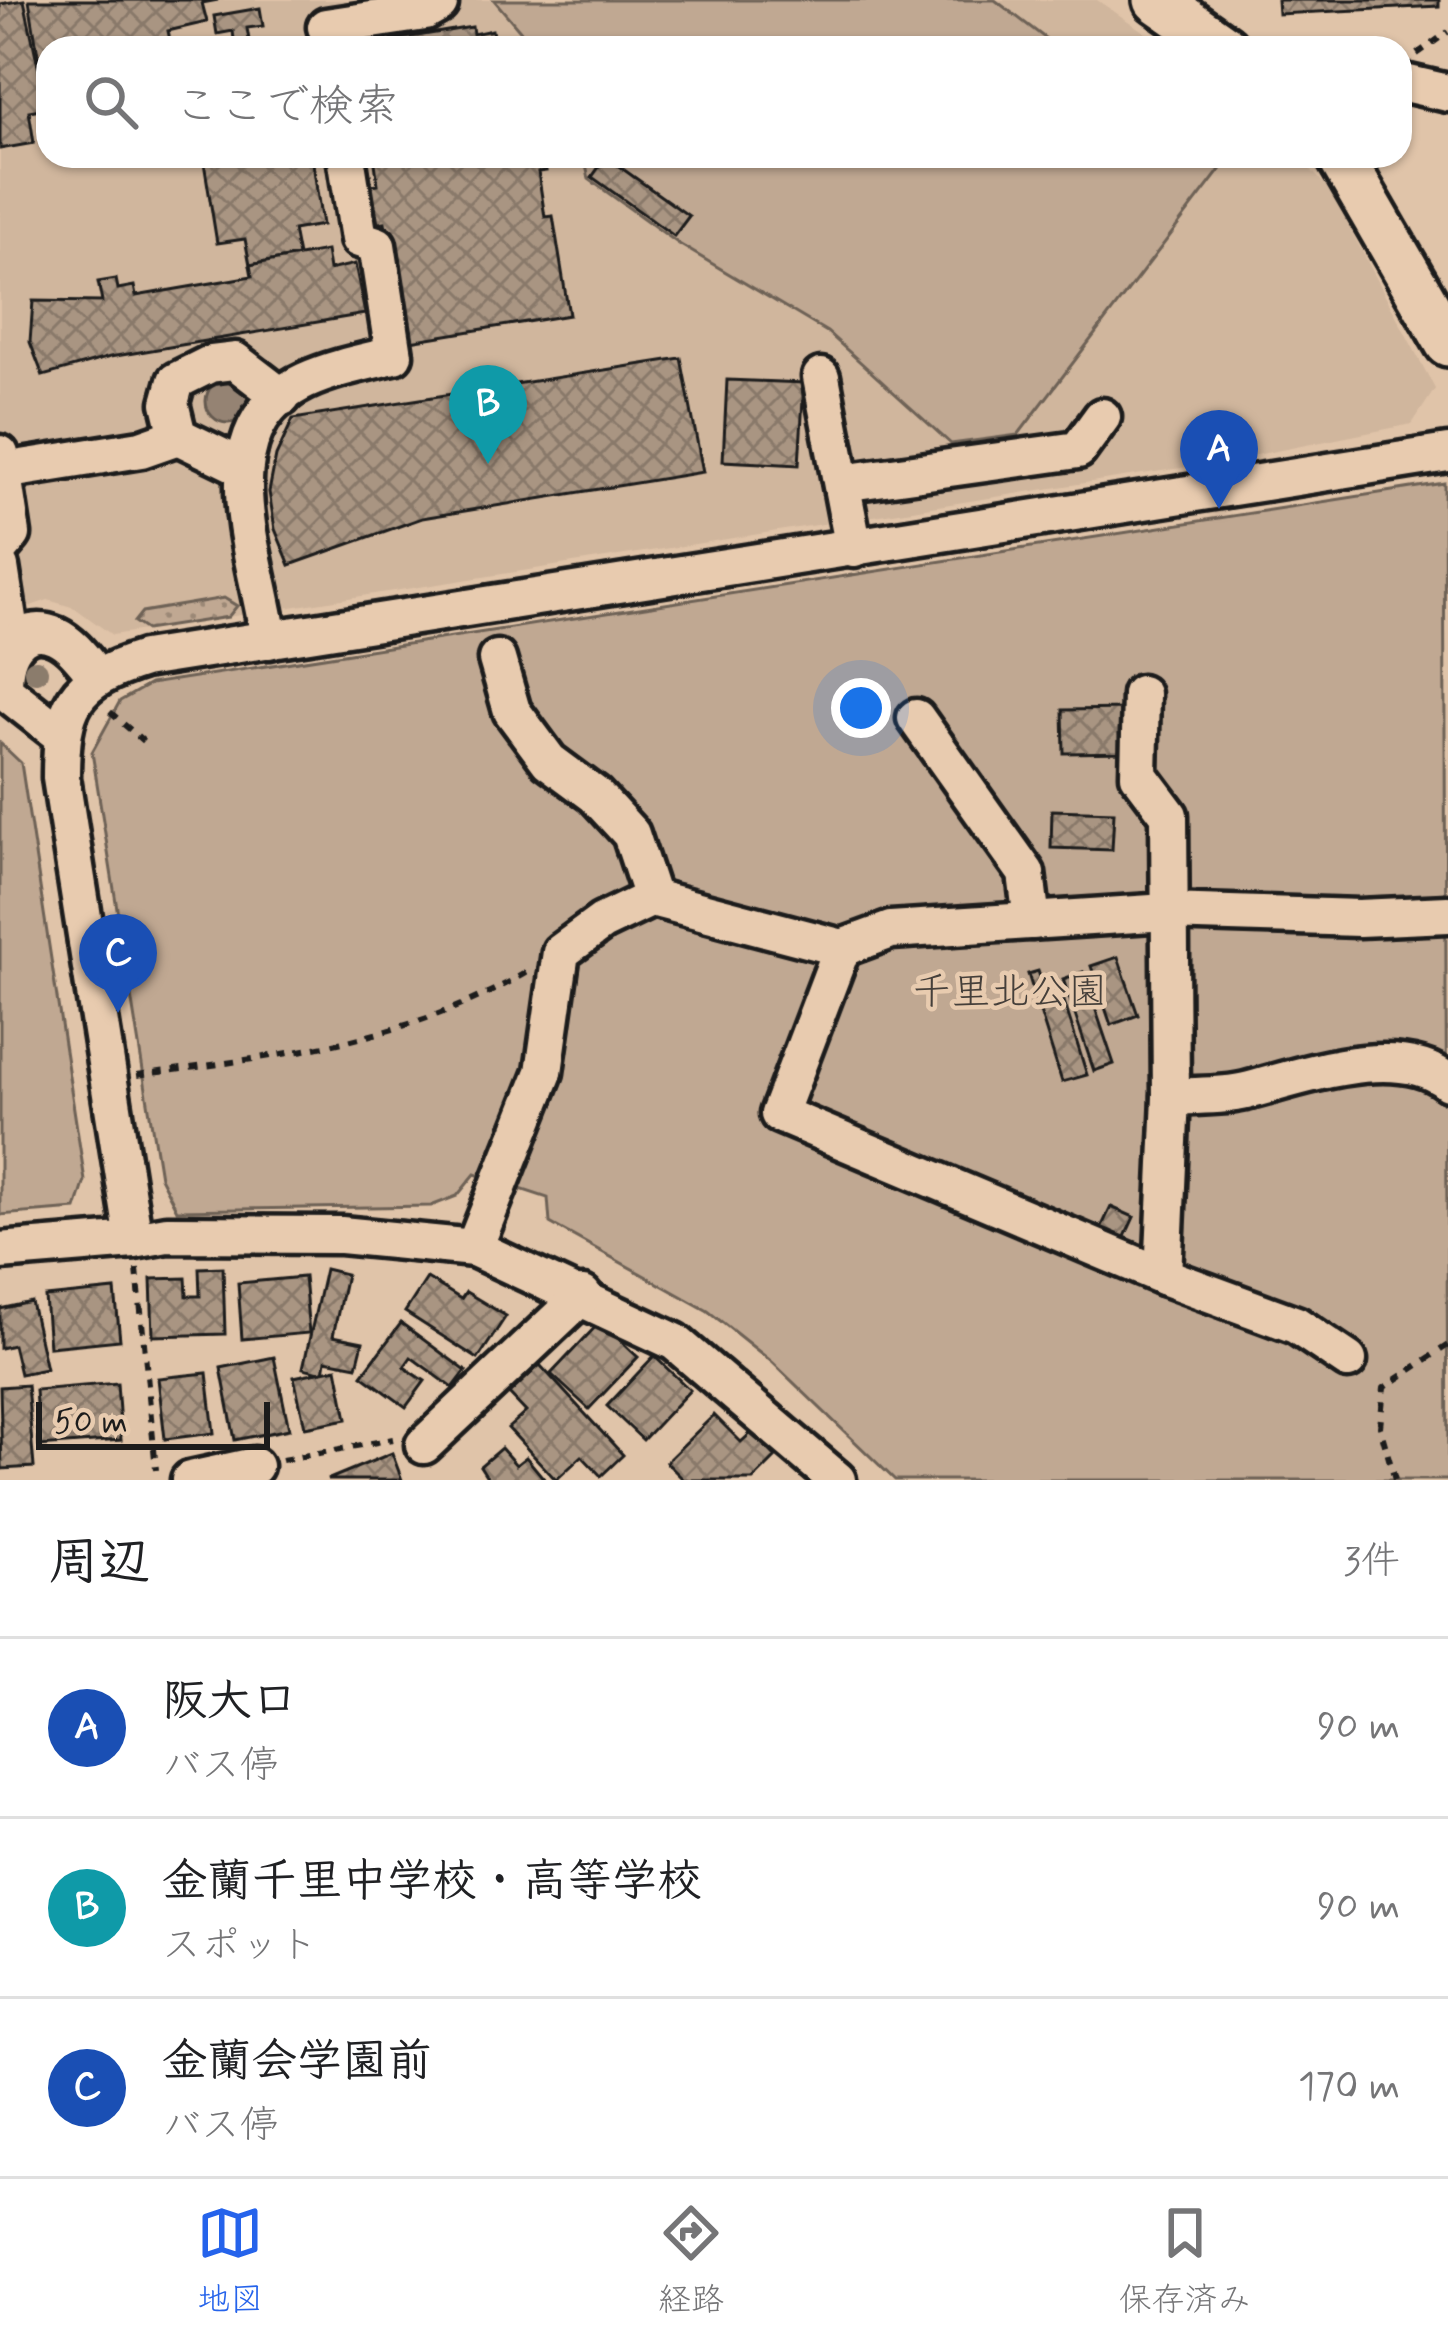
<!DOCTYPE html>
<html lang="ja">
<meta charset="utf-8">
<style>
:root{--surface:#fff;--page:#f6f6f6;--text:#202124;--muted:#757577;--line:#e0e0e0;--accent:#2563eb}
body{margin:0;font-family:Mynerve,"Klee One",sans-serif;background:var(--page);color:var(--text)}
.scale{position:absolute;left:36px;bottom:30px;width:234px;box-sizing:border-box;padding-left:12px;border:6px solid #1c1c1c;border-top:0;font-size:33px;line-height:42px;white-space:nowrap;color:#1c1c1c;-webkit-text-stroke:9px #e8cbaf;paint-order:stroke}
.you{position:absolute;left:861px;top:708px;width:42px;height:42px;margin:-30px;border:9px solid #fff;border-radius:50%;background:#1a73e8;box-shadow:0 0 0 18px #1a73e833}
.badge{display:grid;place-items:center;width:78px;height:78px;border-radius:50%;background:var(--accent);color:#fff;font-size:39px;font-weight:700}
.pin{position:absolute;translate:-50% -99px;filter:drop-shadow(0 3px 6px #0008)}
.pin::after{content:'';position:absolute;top:63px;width:42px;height:36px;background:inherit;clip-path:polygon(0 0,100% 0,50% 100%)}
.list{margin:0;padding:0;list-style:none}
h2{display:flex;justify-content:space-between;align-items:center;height:156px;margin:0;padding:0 48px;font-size:51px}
h2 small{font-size:39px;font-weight:400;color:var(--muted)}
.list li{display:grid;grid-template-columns:78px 1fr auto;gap:36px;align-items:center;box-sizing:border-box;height:180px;padding:0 48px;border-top:3px solid var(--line)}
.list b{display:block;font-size:45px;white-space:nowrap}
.list p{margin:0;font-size:39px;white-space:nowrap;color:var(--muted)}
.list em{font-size:39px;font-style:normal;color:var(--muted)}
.icon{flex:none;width:66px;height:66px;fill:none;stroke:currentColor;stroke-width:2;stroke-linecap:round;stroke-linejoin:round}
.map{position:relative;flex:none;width:1448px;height:1480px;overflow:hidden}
.search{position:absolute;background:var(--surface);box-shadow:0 3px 9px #0004;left:36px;right:36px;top:36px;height:132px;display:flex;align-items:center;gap:30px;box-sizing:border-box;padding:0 42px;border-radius:36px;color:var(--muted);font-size:45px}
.sheet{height:696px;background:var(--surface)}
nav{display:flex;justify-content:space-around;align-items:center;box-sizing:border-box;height:168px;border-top:3px solid var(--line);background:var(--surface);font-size:33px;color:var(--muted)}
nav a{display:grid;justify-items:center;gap:6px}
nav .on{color:var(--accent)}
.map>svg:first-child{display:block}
.built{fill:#d0b69d}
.grass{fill:url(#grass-dots);stroke:#6e6257;stroke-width:3}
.green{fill:#c0a892;stroke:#6e6257;stroke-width:3}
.water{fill:#958373;stroke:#655a50;stroke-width:3}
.building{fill:url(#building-cross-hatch);stroke:#1c1c1c;stroke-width:3}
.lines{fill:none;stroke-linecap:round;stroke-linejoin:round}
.minor-casing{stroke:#1c1c1c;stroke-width:45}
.major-casing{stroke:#1c1c1c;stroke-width:54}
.path{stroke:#1c1c1c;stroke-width:6;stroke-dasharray:9 9;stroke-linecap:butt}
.minor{stroke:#e8cbaf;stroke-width:36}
.major{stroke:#e8cbaf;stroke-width:45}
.tree{fill:#8b7b6c}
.labels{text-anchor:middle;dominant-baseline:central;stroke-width:9;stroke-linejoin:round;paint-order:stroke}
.park-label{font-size:39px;fill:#453f3a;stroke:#e8cbaf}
</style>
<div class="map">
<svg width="1448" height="1480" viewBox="0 0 1448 1480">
<defs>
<pattern id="grass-dots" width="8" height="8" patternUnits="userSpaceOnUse" patternTransform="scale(3)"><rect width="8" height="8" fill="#c0a892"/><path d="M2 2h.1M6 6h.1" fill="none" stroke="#9b8876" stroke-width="1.8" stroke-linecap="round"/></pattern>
<pattern id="building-cross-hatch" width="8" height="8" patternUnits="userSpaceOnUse" patternTransform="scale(3)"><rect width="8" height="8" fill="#a99582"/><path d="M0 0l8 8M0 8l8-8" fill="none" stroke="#89796a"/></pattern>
</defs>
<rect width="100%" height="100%" fill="#e0c4a9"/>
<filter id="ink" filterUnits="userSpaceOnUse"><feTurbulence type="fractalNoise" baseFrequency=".00833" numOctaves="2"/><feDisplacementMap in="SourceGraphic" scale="24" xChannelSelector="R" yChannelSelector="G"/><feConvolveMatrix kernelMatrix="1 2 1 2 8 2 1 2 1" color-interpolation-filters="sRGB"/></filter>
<g filter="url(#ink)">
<polygon class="built" points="0,0 1097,0 1168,48 48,48 48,156 1298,156 1329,189 1435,389 1412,424 1226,461 112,635 75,608 48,600 0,617"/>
<polygon class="grass" points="224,598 237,606 228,617 146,630 134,622 142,612"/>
<g class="green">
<polygon points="494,0 995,0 1058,48 535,48"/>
<polygon points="584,156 1202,156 1220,170 1018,435 951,444 827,332 679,244 589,179"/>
<polygon points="1444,483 1448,1480 895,1480 772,1362 708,1311 550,1223 548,1198 475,1174 457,1196 431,1206 177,1210 160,1177 92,752 120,701 150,684"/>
<polygon points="0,743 21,763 85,1181 76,1209 0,1215"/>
</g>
<circle class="water" cx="228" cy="401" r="22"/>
<g class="building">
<polygon points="24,0 47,108 29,111 34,143 0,149 0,4"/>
<polygon points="29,0 218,0 202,3 207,22 168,31 170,40 160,42 161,48 48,48 44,91"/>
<polygon points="1277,0 1439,0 1439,6 1278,14"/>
<polygon points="260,8 263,26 247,28 250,46 294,39 296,48 235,48 233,31 217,34 214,16"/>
<polygon points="472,27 473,34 492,30 495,48 387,48 395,47 393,40"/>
<polygon points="203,156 312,156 322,225 293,230 298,256 250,265 245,239 217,243"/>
<polygon points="374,156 543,156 546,171 538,172 545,217 553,216 569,315 404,342 385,222 373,224 366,186 378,184"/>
<polygon points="606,157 689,216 674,236 592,177"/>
<polygon points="326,251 329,270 355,264 365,314 110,357 43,376 30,342 33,301 102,302 98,282 116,279 118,289 134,286 136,296 252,276 250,265"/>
<polygon points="681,358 703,472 422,518 290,565 275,529 269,492 276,456 293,419"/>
<polygon points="727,380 804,383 799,465 723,461"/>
<polygon points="1128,709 1129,752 1064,753 1063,710"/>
<polygon points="1052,810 1114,812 1112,850 1051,848"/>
<polygon points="1118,957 1138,1015 1111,1025 1091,966"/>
<polygon points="1038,971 1042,983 1057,979 1087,1075 1062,1082 1028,974"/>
<polygon points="1083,972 1114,1064 1094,1071 1063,979"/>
<polygon points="1111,1207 1134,1217 1123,1241 1100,1230"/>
<polygon points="223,1267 225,1334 153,1336 151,1279 186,1278 187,1296 200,1296 199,1268"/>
<polygon points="325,1269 346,1274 333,1336 363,1342 357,1366 326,1360 324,1373 303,1368"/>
<polygon points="304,1277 309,1333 242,1339 238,1283"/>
<polygon points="427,1278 461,1299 466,1292 506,1316 478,1359 405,1312"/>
<polygon points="115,1290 120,1340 49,1347 45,1297"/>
<polygon points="31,1302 46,1369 20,1374 13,1345 0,1348 0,1309"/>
<polygon points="600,1322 638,1357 589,1409 551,1374"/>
<polygon points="401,1323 466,1371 453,1388 411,1357 404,1367 425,1381 406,1407 362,1375"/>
<polygon points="654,1356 690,1390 643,1440 607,1406"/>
<polygon points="274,1357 289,1429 235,1440 221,1368"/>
<polygon points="540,1365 623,1455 601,1476 582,1456 556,1480 508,1428 526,1412 509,1394"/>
<polygon points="337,1368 347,1419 305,1427 294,1377"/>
<polygon points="207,1373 214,1433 165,1439 158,1378"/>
<polygon points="117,1383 121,1440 39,1446 35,1390"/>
<polygon points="27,1385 34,1467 2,1469 0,1387"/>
<polygon points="714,1415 741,1442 752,1432 776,1457 753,1480 684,1480 666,1462"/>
<polygon points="501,1448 516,1465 526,1457 545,1480 489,1480 480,1466"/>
<polygon points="392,1453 402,1480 327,1480"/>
</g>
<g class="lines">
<g class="minor-casing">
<g id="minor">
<polyline points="326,27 425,12 439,4 435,0"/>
<polyline points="1400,82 1448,93"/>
<polyline points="821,377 854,549"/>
<polyline points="0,454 12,534 0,548"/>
<polyline points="242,467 178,436 170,403 176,381 210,364 235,361 282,397"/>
<polyline points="3,471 141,449 178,436"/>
<polyline points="842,483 1078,450 1102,417"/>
<polyline points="0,567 12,644"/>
<path d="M269,640c-11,-83 -67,-211 36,-259 28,-13 60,-19 89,-26l-17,-110 -18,-6 -13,-83"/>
<polyline points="497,659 512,711 549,761 595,795 631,834 652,898"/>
<polyline points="1141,694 1139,775 1169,815 1171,1097 1163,1276"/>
<polyline points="916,718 1026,873 1032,921"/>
<path d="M61,735l-56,-44c-5,-32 14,-72 51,-55 17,8 29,26 41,40"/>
<polyline points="842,948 779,1114 1163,1276 1296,1325 1348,1360"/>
<path d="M1171,1097c24,-2 51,0 75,-6 55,-14 151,-50 202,-9"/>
<polyline points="134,1240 167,1234 341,1235 474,1248 675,1342 837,1480"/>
<polyline points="474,1248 544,1072 561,952 602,922 652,898 842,948 891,930 1167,912 1359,918 1448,914"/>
<path d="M0,1251l134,-11 -73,-462c0,-72 11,-97 83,-119l1304,-206"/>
<polyline points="424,1445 583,1295"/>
<polyline points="190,1480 254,1466"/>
</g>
</g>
<g class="major-casing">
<g id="major">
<polyline points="1157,0 1225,48"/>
<polyline points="1340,156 1448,343"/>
</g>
</g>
<g class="path">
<polyline points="1417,54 1448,32"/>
<polyline points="110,712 143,741"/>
<path d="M137,1075c135,-18 272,-33 390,-103"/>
<polyline points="137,1269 156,1470"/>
<polyline points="282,1460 393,1439"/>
<polyline points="1395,1480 1380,1427 1384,1388 1448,1345"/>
</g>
<use href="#minor" class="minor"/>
<use href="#major" class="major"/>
</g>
<circle class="tree" cx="36" cy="671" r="12"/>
</g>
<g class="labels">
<g class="park-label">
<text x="1010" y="993">千里北公園</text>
</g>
</g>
</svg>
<div class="scale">50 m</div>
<div class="you"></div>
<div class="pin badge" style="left:1219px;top:509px;background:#1a4fb4">A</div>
<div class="pin badge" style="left:488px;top:464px;background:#0f9aa8">B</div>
<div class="pin badge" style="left:118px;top:1013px;background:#1a4fb4">C</div>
<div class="search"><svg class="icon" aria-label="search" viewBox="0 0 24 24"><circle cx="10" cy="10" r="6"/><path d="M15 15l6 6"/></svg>ここで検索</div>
</div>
<section class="sheet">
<h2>周辺<small>3件</small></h2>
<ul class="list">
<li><span class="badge" style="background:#1a4fb4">A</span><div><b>阪大口</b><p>バス停</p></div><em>90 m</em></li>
<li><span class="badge" style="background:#0f9aa8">B</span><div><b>金蘭千里中学校・高等学校</b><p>スポット</p></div><em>90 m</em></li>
<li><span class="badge" style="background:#1a4fb4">C</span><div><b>金蘭会学園前</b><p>バス停</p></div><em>170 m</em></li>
</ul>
</section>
<nav>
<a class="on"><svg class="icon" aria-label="map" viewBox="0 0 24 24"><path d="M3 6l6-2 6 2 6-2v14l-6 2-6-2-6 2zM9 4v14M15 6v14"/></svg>地図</a>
<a><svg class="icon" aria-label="directions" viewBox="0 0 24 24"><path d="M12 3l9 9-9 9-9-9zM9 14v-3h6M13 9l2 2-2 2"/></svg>経路</a>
<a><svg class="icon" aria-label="saved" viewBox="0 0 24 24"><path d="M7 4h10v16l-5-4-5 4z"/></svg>保存済み</a>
</nav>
